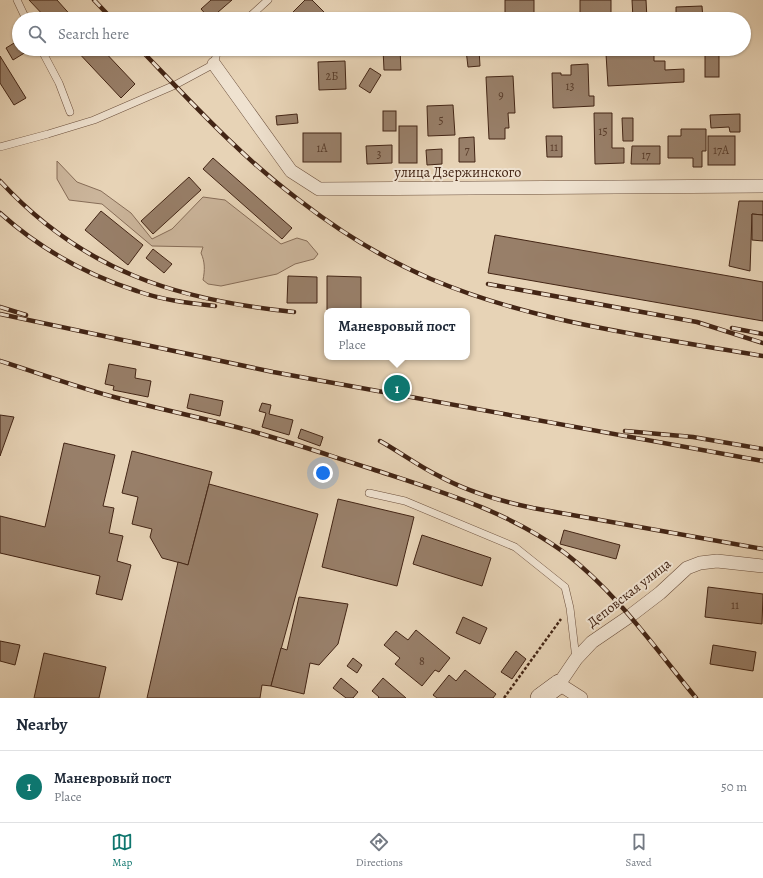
<!DOCTYPE html>
<meta charset="utf-8">
<style>
:root{--surface:#fff;--page:#f6f6f7;--text:#1f2937;--muted:#747a83;--line:#e0e1e3;--accent:#0f766e}
body{margin:0;font-family:Alegreya,serif;background:var(--page);color:var(--text)}
.you{position:absolute;left:323px;top:473px;width:14px;height:14px;margin:-10px;border:3px solid #fff;border-radius:50%;background:#1a73e8;box-shadow:0 0 0 6px #1a73e833}
.badge{display:grid;place-items:center;width:26px;height:26px;border-radius:50%;background:var(--accent);color:#fff;font-size:13px;font-weight:700}
.pin{position:absolute;translate:-50% -50%;border:2px solid #fff;box-shadow:0 1px 4px #0006}
.popup{position:absolute;left:324px;top:308px;width:146px;height:52px;box-sizing:border-box;display:grid;place-content:center;border-radius:8px;background:var(--surface);filter:drop-shadow(0 1px 3px #0005);font-size:13px;white-space:nowrap;color:var(--muted)}
.popup b{font-size:15px;color:var(--text)}
.popup::after{content:'';position:absolute;left:50%;top:100%;margin-left:-8px;border:8px solid transparent;border-top-color:var(--surface)}
.list{margin:0;padding:0;list-style:none}
h2{display:flex;justify-content:space-between;align-items:center;height:52px;margin:0;padding:0 16px;font-size:17px}
h2 small{font-size:13px;font-weight:400;color:var(--muted)}
.list li{display:grid;grid-template-columns:26px 1fr auto;gap:12px;align-items:center;box-sizing:border-box;height:72px;padding:0 16px;border-top:1px solid var(--line)}
.list b{display:block;font-size:15px;white-space:nowrap}
.list p{margin:0;font-size:13px;white-space:nowrap;color:var(--muted)}
.list em{font-size:13px;font-style:normal;color:var(--muted)}
.icon{flex:none;width:22px;height:22px;fill:none;stroke:currentColor;stroke-width:2;stroke-linecap:round;stroke-linejoin:round}
.map{position:relative;flex:none;width:763px;height:698px;overflow:hidden}
.search{position:absolute;background:var(--surface);box-shadow:0 1px 3px #0004;left:12px;right:12px;top:12px;height:44px;display:flex;align-items:center;gap:10px;box-sizing:border-box;padding:0 14px;border-radius:22px;color:var(--muted);font-size:15px}
.sheet{height:124px;background:var(--surface)}
nav{display:flex;justify-content:space-around;align-items:center;box-sizing:border-box;height:56px;border-top:1px solid var(--line);background:var(--surface);font-size:11px;color:var(--muted)}
nav a{display:grid;justify-items:center;gap:2px}
nav .on{color:var(--accent)}
.map>svg:first-child{display:block}
.green{fill:#cbb59b;stroke:#876d58}
.building{fill:#987f69;stroke:#432515}
.lines{fill:none;stroke-linecap:round;stroke-linejoin:round}
.lane-casing{stroke:#6c503d;stroke-width:8}
.street-casing{stroke:#6c503d;stroke-width:14}
.secondary-casing{stroke:#432515;stroke-width:20}
.path{stroke:#432515;stroke-width:2.5;stroke-dasharray:3 2;stroke-linecap:butt}
.lane{stroke:#efe2d0;stroke-width:7}
.street{stroke:#efe2d0;stroke-width:13}
.secondary{stroke:#efe2d0;stroke-width:19}
.rail-casing{stroke:#432515;stroke-width:4.5}
.rail{stroke:#efe2d0;stroke-width:3;stroke-dasharray:9;stroke-linecap:butt}
.labels{text-anchor:middle;dominant-baseline:central;stroke-width:4;stroke-linejoin:round;paint-order:stroke}
.number-label{font-size:12px;fill:#583c2a}
.street-label{font-size:14px;fill:#432515;stroke:#efe2d0}
</style>
<div class="map">
<svg width="763" height="698" viewBox="0 0 763 698">
<rect width="100%" height="100%" fill="#e7d3b6"/>
<filter id="stains"><feTurbulence type="fractalNoise" baseFrequency=".005" numOctaves="4"/><feColorMatrix values="0 0 0 0 .2 0 0 0 0 .09 0 0 0 0 .02 0 0 0 .5 -.17"/></filter>
<radialGradient id="worn" r=".72"><stop offset=".6" stop-color="#630" stop-opacity="0"/><stop offset="1" stop-color="#630" stop-opacity=".3"/></radialGradient>
<path class="green" d="M57,161l20,21 24,9 30,22 21,26 20,-10 31,-32 22,3 56,44 16,-6 10,3 11,13 -4,5 -19,5 -18,10 -56,12 -13,-2 -5,-4c2,-10 2,-18 -2,-27l2,-6 -51,-1 -50,-42 -33,-4 -12,-21z"/>
<g class="building">
<polygon points="29,0 57,0 74,19 47,19"/>
<polygon points="211,0 232,0 210,19 201,9"/>
<polygon points="305,0 312,0 328,16 326,19 291,19 288,17"/>
<rect x="505" y="0" width="29" height="19"/>
<rect x="580" y="0" width="31" height="19"/>
<polygon points="632,0 646,0 647,19 633,19"/>
<polygon points="702,6 703,19 676,19 676,7"/>
<polygon points="19,40 19,49 24,49 26,52 13,60 6,48"/>
<polygon points="75,49 102,49 135,84 121,98"/>
<polygon points="383,49 400,49 401,70 384,70"/>
<polygon points="479,49 480,66 468,67 466,50"/>
<rect x="705" y="49" width="14" height="28"/>
<polygon points="654,51 654,61 665,61 665,70 684,69 684,82 608,86 606,54"/>
<polygon points="0,56 26,98 14,105 0,83"/>
<polygon points="345,61 346,89 319,90 318,62"/>
<polygon points="588,64 589,96 594,96 594,106 553,108 552,73 561,73 561,75 571,75 571,65"/>
<polygon points="370,68 381,75 370,93 359,86"/>
<polygon points="513,76 515,113 508,113 509,128 505,128 505,139 489,139 486,77"/>
<polygon points="453,105 455,135 428,136 427,106"/>
<rect x="383" y="111" width="13" height="20"/>
<polygon points="594,113 612,113 612,148 624,148 624,163 595,164"/>
<polygon points="297,114 298,123 277,125 276,116"/>
<polygon points="740,114 740,132 730,132 729,127 711,128 710,115"/>
<polygon points="622,118 633,118 633,141 623,141"/>
<rect x="399" y="126" width="18" height="37"/>
<polygon points="681,129 706,129 706,151 702,151 702,167 693,167 693,158 668,158 668,136 681,136"/>
<rect x="303" y="133" width="38" height="29"/>
<polygon points="546,136 562,136 562,157 547,157"/>
<rect x="708" y="136" width="27" height="29"/>
<polygon points="474,137 475,162 459,162 459,138"/>
<polygon points="392,145 392,163 367,164 366,146"/>
<polygon points="632,146 660,146 660,164 631,164"/>
<polygon points="442,149 442,164 427,165 426,150"/>
<polygon points="213,158 292,228 282,239 203,169"/>
<polygon points="189,177 201,190 153,234 141,221"/>
<polygon points="739,201 763,201 763,215 752,214 750,271 729,266"/>
<polygon points="101,211 143,245 128,265 85,230"/>
<polygon points="752,214 763,215 763,241 752,240"/>
<polygon points="495,235 763,282 763,321 488,273"/>
<polygon points="153,249 172,264 164,273 146,258"/>
<polygon points="288,276 317,277 317,303 287,303"/>
<polygon points="327,276 361,277 361,311 327,310"/>
<polygon points="109,364 136,369 135,378 151,381 148,397 113,390 114,386 105,384"/>
<polygon points="393,384 402,385 401,392 393,391"/>
<polygon points="190,394 223,401 220,416 187,408"/>
<polygon points="262,403 271,405 269,414 293,420 289,435 262,427 266,413 259,411"/>
<polygon points="0,415 14,417 0,456"/>
<polygon points="301,429 323,437 320,446 298,438"/>
<polygon points="64,443 115,455 103,506 114,508 109,533 123,536 117,561 131,565 122,600 96,594 100,576 0,553 0,516 45,527"/>
<polygon points="132,451 212,472 188,565 162,558 150,537 152,529 132,524 138,497 122,493"/>
<polygon points="209,484 318,514 271,686 262,685 260,698 147,698 178,562 188,565"/>
<polygon points="338,499 414,517 397,586 322,567"/>
<polygon points="564,530 620,545 616,559 560,544"/>
<polygon points="422,535 491,558 482,586 413,564"/>
<polygon points="708,587 763,594 762,624 705,617"/>
<polygon points="299,597 348,604 338,644 319,665 310,663 304,694 271,686 281,648 287,650"/>
<polygon points="463,617 487,628 480,644 456,633"/>
<polygon points="416,630 450,658 439,672 435,670 422,686 395,664 400,658 384,645 396,631 408,640"/>
<polygon points="0,641 20,645 15,665 0,661"/>
<polygon points="713,645 756,652 753,671 710,664"/>
<polygon points="516,651 526,659 512,679 501,672"/>
<polygon points="44,653 106,667 99,698 34,698"/>
<polygon points="353,658 362,665 357,673 347,666"/>
<polygon points="465,670 496,694 493,698 437,698 433,695 449,675 456,681"/>
<polygon points="341,678 358,692 353,698 346,698 333,688"/>
<polygon points="383,678 406,698 378,698 379,697 372,691"/>
</g>
<g class="lines">
<g class="lane-casing">
<g id="lane">
<polyline points="17,0 26,19"/>
<polyline points="247,19 268,0"/>
<polyline points="41,49 59,83 70,112"/>
<polyline points="0,147 48,134 94,120 175,85 214,64 218,49"/>
<polyline points="369,493 405,501 515,547 565,587 570,608 576,659"/>
</g>
</g>
<g class="street-casing">
<g id="street">
<polyline points="214,64 291,171 319,189 763,186"/>
<polyline points="581,698 559,684 576,659 592,642 630,616 660,593 687,568 700,563 717,561 763,566"/>
</g>
</g>
<g class="secondary-casing">
<polyline id="secondary" points="540,698 559,684"/>
</g>
<polyline class="path" points="504,698 561,619"/>
<use href="#lane" class="lane"/>
<use href="#street" class="street"/>
<use href="#secondary" class="secondary"/>
<g class="rail-casing">
<g id="rail">
<polyline points="94,0 112,19"/>
<path d="M140,49c51,53 100,107 159,151 40,31 85,59 132,79 104,44 222,58 332,77"/>
<path d="M0,181c83,90 176,119 294,131"/>
<path d="M0,213c39,35 87,62 137,78 25,9 51,12 78,15"/>
<polyline points="488,284 697,322 763,343"/>
<polyline points="0,307 26,315"/>
<polyline points="0,314 273,372 763,461"/>
<polyline points="732,328 763,334"/>
<path d="M0,361c38,12 76,26 114,36 48,13 96,22 144,36 38,11 76,24 114,36 67,22 136,42 193,84 52,40 90,95 131,145"/>
<polyline points="625,431 693,437 763,449"/>
<path d="M380,441c20,11 38,25 59,35 29,16 61,25 94,32l230,41"/>
</g>
</g>
<use href="#rail" class="rail"/>
</g>
<g class="labels">
<g class="number-label">
<text x="332" y="76">2Б</text>
<text x="570" y="86">13</text>
<text x="501" y="95">9</text>
<text x="441" y="120">5</text>
<text x="603" y="131">15</text>
<text x="554" y="147">11</text>
<text x="322" y="148">1А</text>
<text x="467" y="150">7</text>
<text x="721" y="150">17А</text>
<text x="379" y="154">3</text>
<text x="646" y="155">17</text>
<text x="735" y="605">11</text>
<text x="422" y="661">8</text>
</g>
<g class="street-label">
<text x="458" y="172">улица Дзержинского</text>
<text transform="translate(629 593) rotate(-38)">Деповская улица</text>
</g>
</g>
<rect width="100%" height="100%" filter="url(#stains)"/>
<rect width="100%" height="100%" fill="url(#worn)"/>
</svg>
<div class="you"></div>
<div class="pin badge" style="left:397px;top:388px">1</div>
<div class="popup"><b>Маневровый пост</b>Place</div>
<div class="search"><svg class="icon" aria-label="search" viewBox="0 0 24 24"><circle cx="10" cy="10" r="6"/><path d="M15 15l6 6"/></svg>Search here</div>
</div>
<section class="sheet">
<h2>Nearby<small></small></h2>
<ul class="list">
<li><span class="badge">1</span><div><b>Маневровый пост</b><p>Place</p></div><em>50 m</em></li>
</ul>
</section>
<nav>
<a class="on"><svg class="icon" aria-label="map" viewBox="0 0 24 24"><path d="M3 6l6-2 6 2 6-2v14l-6 2-6-2-6 2zM9 4v14M15 6v14"/></svg>Map</a>
<a><svg class="icon" aria-label="directions" viewBox="0 0 24 24"><path d="M12 3l9 9-9 9-9-9zM9 14v-3h6M13 9l2 2-2 2"/></svg>Directions</a>
<a><svg class="icon" aria-label="saved" viewBox="0 0 24 24"><path d="M7 4h10v16l-5-4-5 4z"/></svg>Saved</a>
</nav>
